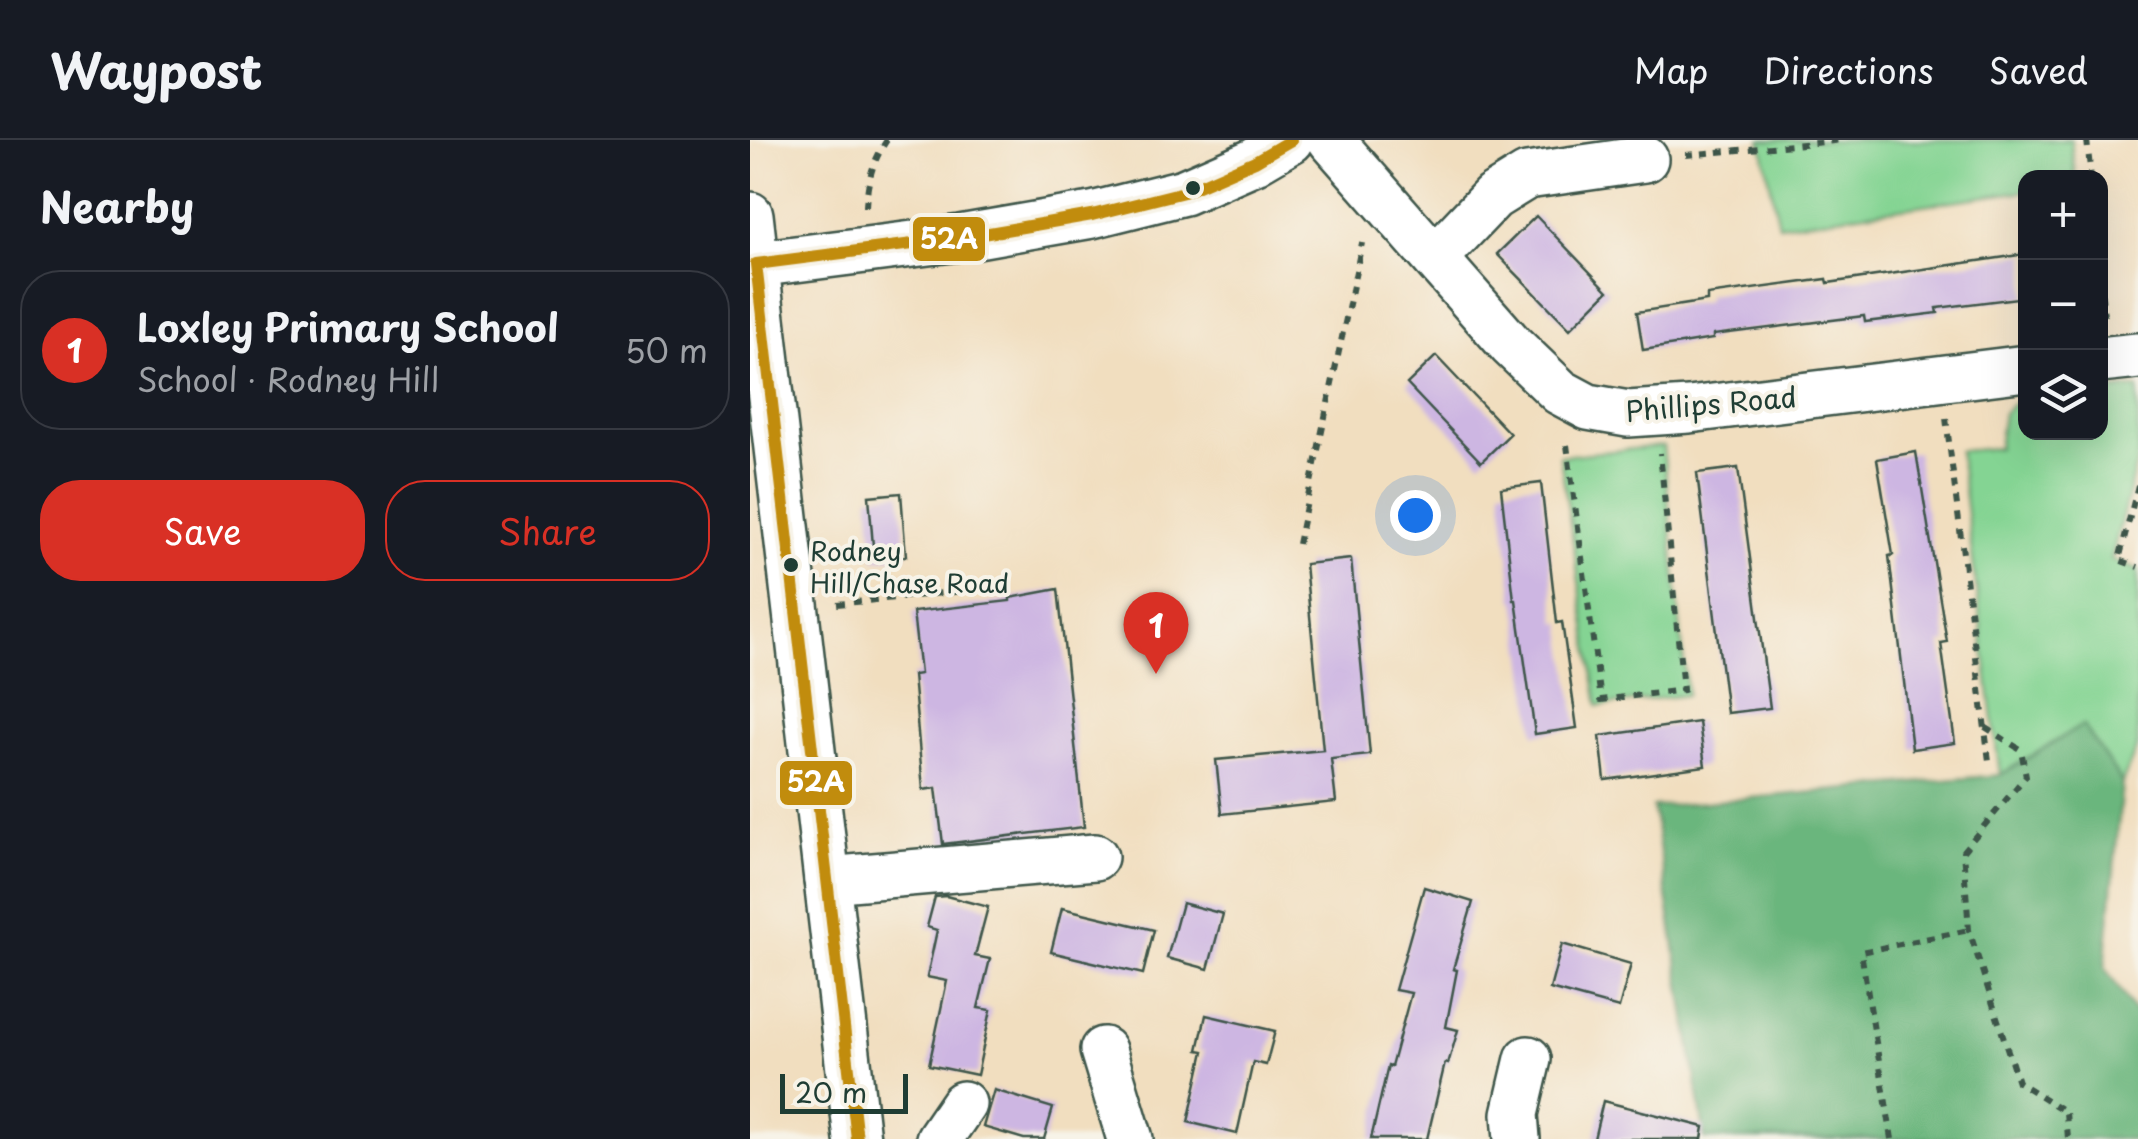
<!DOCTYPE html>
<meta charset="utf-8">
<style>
:root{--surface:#171b24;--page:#242831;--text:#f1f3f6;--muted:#9ea1a6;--line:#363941;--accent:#d93025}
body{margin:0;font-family:"Playpen Sans",sans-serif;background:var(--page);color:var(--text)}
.controls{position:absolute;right:30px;top:30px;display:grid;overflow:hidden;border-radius:20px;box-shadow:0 10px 40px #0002}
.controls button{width:90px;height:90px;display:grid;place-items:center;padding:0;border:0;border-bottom:2px solid var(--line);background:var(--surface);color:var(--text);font:50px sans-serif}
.scale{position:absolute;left:30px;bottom:25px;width:128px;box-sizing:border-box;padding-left:10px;border:5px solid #1f3d34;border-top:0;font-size:28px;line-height:35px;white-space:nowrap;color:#1f3d34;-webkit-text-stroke:8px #f7f3e8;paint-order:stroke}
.you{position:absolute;left:665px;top:375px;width:35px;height:35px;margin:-25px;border:8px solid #fff;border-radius:50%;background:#1a73e8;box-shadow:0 0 0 15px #1a73e833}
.badge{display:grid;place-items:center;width:65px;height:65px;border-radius:50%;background:var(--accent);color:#fff;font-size:32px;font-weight:700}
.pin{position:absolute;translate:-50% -82px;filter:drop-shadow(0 2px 5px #0008)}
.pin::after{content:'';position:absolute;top:52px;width:35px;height:30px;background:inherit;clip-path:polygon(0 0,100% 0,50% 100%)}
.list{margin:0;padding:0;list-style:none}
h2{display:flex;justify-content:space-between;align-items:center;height:130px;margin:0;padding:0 40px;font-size:42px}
h2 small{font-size:32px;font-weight:400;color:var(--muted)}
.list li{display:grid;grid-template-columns:65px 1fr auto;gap:30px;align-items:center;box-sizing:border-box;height:160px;margin:0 20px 20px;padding:0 20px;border:2px solid var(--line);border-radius:40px}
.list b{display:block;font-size:38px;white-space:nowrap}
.list p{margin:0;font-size:32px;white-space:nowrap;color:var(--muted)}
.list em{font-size:32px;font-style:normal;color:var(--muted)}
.actions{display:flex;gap:20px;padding:30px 40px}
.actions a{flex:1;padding:22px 0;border:2px solid var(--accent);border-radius:40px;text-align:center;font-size:35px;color:var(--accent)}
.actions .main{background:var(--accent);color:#fff}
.icon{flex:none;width:55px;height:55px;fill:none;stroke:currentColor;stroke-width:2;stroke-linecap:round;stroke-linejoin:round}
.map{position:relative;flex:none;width:1388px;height:999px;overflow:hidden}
header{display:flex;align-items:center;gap:60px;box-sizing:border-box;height:140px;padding:0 50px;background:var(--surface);border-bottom:2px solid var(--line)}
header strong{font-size:48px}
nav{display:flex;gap:55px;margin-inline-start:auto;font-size:35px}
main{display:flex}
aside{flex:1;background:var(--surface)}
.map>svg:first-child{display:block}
.green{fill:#84d493;stroke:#528864;stroke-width:2.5}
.forest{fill:#6bb67d;stroke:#457a58;stroke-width:2.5}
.building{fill:#cdb6e2}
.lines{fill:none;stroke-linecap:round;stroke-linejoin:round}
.minor-casing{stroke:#3e5549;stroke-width:50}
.path{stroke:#3e5549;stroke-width:6;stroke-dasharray:8 8;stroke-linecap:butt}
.minor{stroke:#fff;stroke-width:45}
.bus-1-casing{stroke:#f7f3e8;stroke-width:20}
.bus-1{stroke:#c18c0d;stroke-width:12}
.bus-dot{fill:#1f3d34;stroke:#f7f3e8;stroke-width:4}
.labels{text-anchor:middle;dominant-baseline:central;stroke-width:8;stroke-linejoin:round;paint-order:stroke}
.bus-label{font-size:26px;fill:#1f3d34;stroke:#f7f3e8;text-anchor:start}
.street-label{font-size:28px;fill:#1f3d34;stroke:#f7f3e8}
.line-badge{stroke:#f7f3e8;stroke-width:4}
.badge-label{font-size:28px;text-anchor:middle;font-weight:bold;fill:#fff}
</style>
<header>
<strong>Waypost</strong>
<nav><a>Map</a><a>Directions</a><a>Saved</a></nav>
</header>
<main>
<aside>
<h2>Nearby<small></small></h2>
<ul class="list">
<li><span class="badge">1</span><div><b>Loxley Primary School</b><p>School · Rodney Hill</p></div><em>50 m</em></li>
</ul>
<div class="actions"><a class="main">Save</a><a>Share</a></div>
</aside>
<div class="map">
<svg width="1388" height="999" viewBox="0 0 1388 999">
<rect width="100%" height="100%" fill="#f7f3e8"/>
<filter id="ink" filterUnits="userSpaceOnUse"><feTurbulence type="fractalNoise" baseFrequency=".01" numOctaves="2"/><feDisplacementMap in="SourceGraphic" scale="20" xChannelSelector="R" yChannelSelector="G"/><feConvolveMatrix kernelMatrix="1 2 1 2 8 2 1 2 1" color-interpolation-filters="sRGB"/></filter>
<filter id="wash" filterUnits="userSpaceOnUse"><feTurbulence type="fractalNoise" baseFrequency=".0048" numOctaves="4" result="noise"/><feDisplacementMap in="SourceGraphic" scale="40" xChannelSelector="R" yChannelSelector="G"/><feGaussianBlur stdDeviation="2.25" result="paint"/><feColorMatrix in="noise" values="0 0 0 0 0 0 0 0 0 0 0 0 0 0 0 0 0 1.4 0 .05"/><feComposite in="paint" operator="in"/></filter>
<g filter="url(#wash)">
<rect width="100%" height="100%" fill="#f1debf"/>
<g class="green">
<polygon points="1011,0 1321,0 1325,37 1276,38 1275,51 1029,85"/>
<polygon points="1388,248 1388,316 1361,420 1388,430 1388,605 1372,643 1333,585 1250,635 1209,311 1248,308 1253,273 1269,259 1275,258 1276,292 1350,292 1351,251"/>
<polygon points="913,306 937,555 848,566 810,316"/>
</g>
<polygon class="forest" points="1333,585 1372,643 1355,828 1388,877 1388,999 955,999 903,667 1250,635"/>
<g id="blocks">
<g class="building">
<polygon points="786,76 858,151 820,189 747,114"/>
<polygon points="1276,114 1276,157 1187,168 1188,173 1115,182 1114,176 963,195 963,199 893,210 887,172 957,161 957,155 1077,139 1078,143"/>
<polygon points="686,216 760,294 731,322 657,244"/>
<polygon points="1166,312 1197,502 1191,503 1205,603 1162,609 1139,416 1143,415 1127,319"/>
<polygon points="988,328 1020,568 977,573 947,333"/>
<polygon points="791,343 807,483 812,482 827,588 785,594 766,460 764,460 751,348"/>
<polygon points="151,353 156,416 124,419 119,356"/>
<polygon points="601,419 620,615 581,619 586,662 472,674 466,620 573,610 555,424"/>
<polygon points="308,449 334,687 193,704 186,648 173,650 163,535 170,534 163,472 260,461 260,458"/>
<polygon points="949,582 955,626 855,640 850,596"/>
<polygon points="674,747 723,762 703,829 707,830 696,887 708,890 698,924 695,923 677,999 621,999 638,926 641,927 661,853 645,850"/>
<polygon points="196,756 238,767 225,816 240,819 228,868 241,870 227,935 179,925 197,841 177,837 187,790 177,787 185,757"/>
<polygon points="432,763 473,774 458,829 417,818"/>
<polygon points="312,768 404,790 393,834 301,812"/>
<polygon points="812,804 881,824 869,868 800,849"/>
<polygon points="456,875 525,891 516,925 503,922 487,994 438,982 454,911 448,910"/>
<polygon points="244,950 303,968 294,999 274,999 233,987"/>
<polygon points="853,961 954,987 952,999 844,999"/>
</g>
</g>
</g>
<g filter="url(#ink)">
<use href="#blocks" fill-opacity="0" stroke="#3e5549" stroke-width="2.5"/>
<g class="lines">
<g class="minor-casing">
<g id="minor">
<polyline points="581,0 761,205 810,252 838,267 878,274 939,270 1276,228"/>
<polyline points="0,75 107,999"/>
<polyline points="685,118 743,57 777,36 895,19"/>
<polyline points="6,124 210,98 342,75 434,52 505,21 541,0"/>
<polyline points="1350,220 1388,216"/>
<polyline points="77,740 345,717"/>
<polyline points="353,910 380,999"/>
<polyline points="189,999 213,964"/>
<polyline points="767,999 765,974 778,919"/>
</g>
</g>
<g class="path">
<polyline points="1337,0 1341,38"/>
<polyline points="936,15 1094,0"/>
<path d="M116,67c1,-25 7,-47 21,-67"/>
<polyline points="1350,138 1354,176"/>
<polyline points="1196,278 1239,621"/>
<polyline points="817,305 851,560 933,550 910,313"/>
<polyline points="1388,345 1369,420 1388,427"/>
<polyline points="548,404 612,103"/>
<polyline points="87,464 232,449"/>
<polyline points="1235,587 1271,610 1276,636 1213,711 1219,790 1268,942 1316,972 1318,999"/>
<polyline points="1142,999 1111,812 1219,790"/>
</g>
<use href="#minor" class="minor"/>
<g class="bus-1-casing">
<polyline id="bus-1" points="107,999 6,124 210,98 342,75 434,52 505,21 541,0"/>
</g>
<use href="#bus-1" class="bus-1"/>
</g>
</g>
<g class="bus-dot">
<circle cx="443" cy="48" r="9"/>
<circle cx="41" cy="425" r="9"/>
</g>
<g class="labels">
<g class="bus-label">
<text x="60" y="410">Rodney<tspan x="60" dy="32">Hill/Chase Road</tspan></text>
</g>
<g class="street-label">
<text transform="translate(961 263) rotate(-5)">Phillips Road</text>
</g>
</g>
<g class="line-badge">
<rect x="161" y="75" width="76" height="48" rx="10" fill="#c18c0d"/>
<rect x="28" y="619" width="76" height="48" rx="10" fill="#c18c0d"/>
</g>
<g class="badge-label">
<text x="199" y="109">52A</text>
<text x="66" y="652">52A</text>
</g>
</svg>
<div class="controls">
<button>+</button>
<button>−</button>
<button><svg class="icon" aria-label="layers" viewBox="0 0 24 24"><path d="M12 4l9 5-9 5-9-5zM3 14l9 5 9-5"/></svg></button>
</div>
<div class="scale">20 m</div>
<div class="you"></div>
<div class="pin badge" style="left:406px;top:534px">1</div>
</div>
</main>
